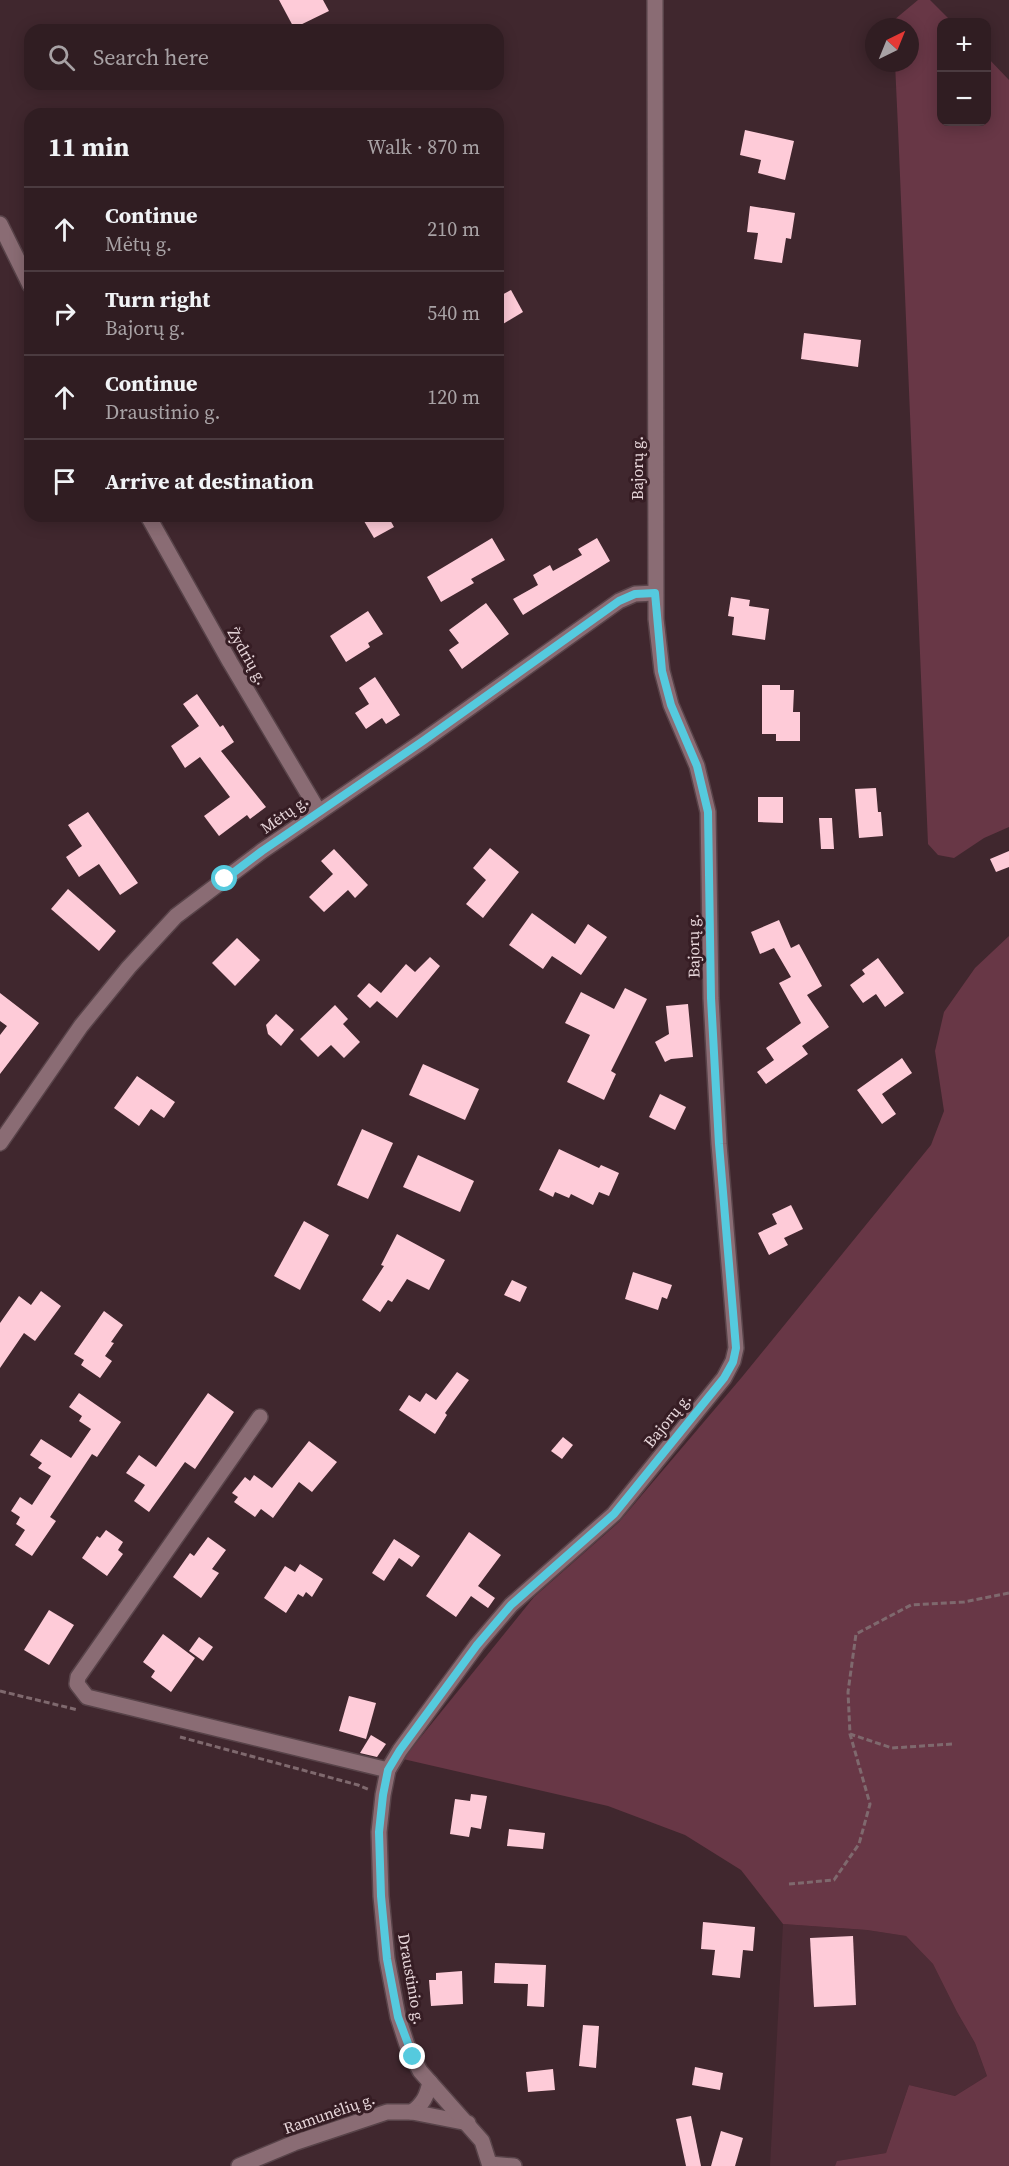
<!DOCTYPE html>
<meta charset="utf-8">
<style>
:root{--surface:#301d22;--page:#3c2a2f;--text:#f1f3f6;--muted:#a8a2a5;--line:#4b3b40}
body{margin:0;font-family:"Source Serif 4",serif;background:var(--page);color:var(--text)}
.controls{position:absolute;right:18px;top:18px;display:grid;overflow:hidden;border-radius:12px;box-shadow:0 3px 15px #0003}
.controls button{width:54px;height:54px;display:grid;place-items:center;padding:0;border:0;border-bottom:2px solid var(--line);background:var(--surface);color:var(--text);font:30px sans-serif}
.compass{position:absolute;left:865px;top:18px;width:54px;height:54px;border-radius:50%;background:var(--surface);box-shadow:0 3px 15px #0003;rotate:43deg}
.stop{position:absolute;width:18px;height:18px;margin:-14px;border:4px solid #55cade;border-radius:50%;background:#fff}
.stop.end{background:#55cade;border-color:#fff;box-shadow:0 2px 6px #0008}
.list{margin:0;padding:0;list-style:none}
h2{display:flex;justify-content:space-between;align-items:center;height:78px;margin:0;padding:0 24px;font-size:26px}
h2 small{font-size:20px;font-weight:400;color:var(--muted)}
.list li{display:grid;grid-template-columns:39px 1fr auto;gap:18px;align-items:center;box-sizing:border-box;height:84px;padding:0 24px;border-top:2px solid var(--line)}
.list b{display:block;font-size:22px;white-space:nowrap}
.list p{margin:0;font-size:20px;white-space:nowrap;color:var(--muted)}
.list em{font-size:20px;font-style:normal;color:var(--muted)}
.icon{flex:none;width:33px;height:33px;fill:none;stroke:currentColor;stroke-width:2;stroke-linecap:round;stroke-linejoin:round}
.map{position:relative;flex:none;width:1009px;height:2166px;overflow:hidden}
.search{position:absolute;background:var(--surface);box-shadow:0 3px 15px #0003;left:24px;top:24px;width:480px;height:66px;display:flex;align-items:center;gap:15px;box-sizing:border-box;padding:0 21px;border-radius:18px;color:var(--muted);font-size:22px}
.panel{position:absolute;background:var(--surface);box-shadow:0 3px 15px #0003;left:24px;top:108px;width:480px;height:414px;border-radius:18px}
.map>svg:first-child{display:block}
.built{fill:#4d2c36}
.green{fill:#683746}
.building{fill:#fecbd8}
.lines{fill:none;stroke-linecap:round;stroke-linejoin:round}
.street-casing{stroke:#584349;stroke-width:18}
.path{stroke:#7f696e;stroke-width:3;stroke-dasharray:6 3;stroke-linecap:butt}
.street{stroke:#8a6c74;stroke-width:15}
.route{stroke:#55cade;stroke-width:8}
.labels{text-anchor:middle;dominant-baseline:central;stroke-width:6;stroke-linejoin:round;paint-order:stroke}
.street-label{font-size:16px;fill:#e7d6da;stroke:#361d24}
</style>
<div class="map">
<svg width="1009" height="2166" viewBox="0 0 1009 2166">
<rect width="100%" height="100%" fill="#40272e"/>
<polygon class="built" points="783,1924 867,1930 906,1936 933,1964 957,2012 975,2043 987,2076 955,2096 909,2085 886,2153 838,2161 835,2166 770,2166"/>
<g class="green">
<polygon points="918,0 930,0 952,22 942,22 942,122 986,122 987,57 1009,80 1009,827 984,838 954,858 938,855 928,844 898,128 895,63 910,63 910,27 894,27 894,20"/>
<polygon points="1009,936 1009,2166 835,2166 837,2161 886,2153 909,2085 955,2096 987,2076 975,2043 957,2012 933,1964 906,1936 867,1930 783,1924 741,1870 685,1835 608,1806 403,1759 534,1597 619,1522 742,1377 931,1145 944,1111 935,1051 944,1012 975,968"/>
</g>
<g class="building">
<polygon points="279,0 323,0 329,11 294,28"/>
<polygon points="745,130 794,141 785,180 758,173 761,160 740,155"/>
<polygon points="750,206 795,213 791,239 786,238 782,263 754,259 758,233 747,232"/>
<polygon points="511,290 523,312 498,327 498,297"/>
<polygon points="804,333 861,340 858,367 801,359"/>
<polygon points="361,516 388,516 394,527 374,538"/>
<polygon points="492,538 505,560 471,579 474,583 441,602 427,577"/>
<polygon points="597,538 610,561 523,615 513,599 538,585 533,575 550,565 553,571 582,555 578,549"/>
<polygon points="731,597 750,600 749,606 769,609 765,640 732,635 734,617 728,616"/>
<polygon points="486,603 509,634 462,669 449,650 459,643 449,630"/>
<polygon points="368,611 383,634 368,643 370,647 346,662 330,636"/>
<polygon points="375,677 400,715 386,724 382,718 366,729 355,713 369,704 359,688"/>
<polygon points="762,685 780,685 780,690 794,690 793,712 800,712 800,741 776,741 776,734 762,734"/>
<polygon points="197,694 220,727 223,725 234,742 221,751 266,807 250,819 247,815 219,836 204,816 230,797 200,757 185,768 171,746 199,726 183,704"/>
<polygon points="876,788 878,812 881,812 883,836 859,838 855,789"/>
<polygon points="758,797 783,797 783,823 758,822"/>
<polygon points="88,812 138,883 120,895 99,864 79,877 66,857 82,846 68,825"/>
<polygon points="819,818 832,818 834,849 821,849"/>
<polygon points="490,848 519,872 483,918 466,904 486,880 473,868"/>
<polygon points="334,849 368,885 355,898 348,890 324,912 309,897 333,874 321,861"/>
<polygon points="1009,851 1009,867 996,872 990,859"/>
<polygon points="68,889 116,931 99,951 51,909"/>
<polygon points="532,913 575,944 588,924 607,937 581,975 552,956 543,969 509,945"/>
<polygon points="779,920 791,948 799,944 822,986 807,995 829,1027 802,1046 808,1054 766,1084 757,1072 774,1060 766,1048 801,1023 779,983 791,977 774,948 760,954 751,932"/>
<polygon points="237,938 260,960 235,986 212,963"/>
<polygon points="430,957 440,966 397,1018 377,1001 370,1008 357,996 369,983 381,993 406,964 415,972"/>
<polygon points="878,958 904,993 885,1007 876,994 863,1003 850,985 865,974 862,970"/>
<polygon points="625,988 647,999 611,1071 616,1074 604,1100 567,1082 590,1035 565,1023 581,992 614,1009"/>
<polygon points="0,993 39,1023 0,1074 0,1035 7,1026 0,1021"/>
<polygon points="688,1004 693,1057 671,1059 665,1062 655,1042 669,1034 666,1006"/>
<polygon points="335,1005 348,1019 343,1024 360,1042 344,1058 331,1045 318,1057 300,1039"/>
<polygon points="276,1014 294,1030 281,1046 268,1034 266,1025"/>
<polygon points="902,1058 912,1073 882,1094 896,1114 882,1124 857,1090"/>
<polygon points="423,1064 479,1089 465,1120 409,1095"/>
<polygon points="137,1076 175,1102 164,1118 151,1109 139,1126 114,1108"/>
<polygon points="660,1094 686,1107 675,1130 649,1117"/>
<polygon points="362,1129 393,1143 368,1199 337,1185"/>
<polygon points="559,1149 599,1168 601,1165 619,1173 609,1196 599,1192 593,1205 571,1194 569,1198 555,1192 553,1197 539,1190"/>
<polygon points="418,1155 474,1181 460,1212 403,1187"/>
<polygon points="791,1205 803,1229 784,1238 788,1245 769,1255 758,1233 777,1224 772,1214"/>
<polygon points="304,1221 329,1235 300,1290 274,1276"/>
<polygon points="397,1234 445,1260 429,1290 407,1279 392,1302 388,1300 380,1312 362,1300 384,1266 381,1265"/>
<polygon points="633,1272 672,1285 667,1299 662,1297 658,1310 625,1299"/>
<polygon points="512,1280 527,1287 520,1302 504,1295"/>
<polygon points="41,1291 61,1306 35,1341 24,1333 0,1368 0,1323 19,1296 31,1305"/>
<polygon points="104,1311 123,1325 111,1342 114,1343 105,1356 112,1361 100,1378 81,1365 84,1360 74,1354"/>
<polygon points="457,1372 469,1380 445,1413 447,1415 435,1434 399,1410 409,1395 420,1402 426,1393 436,1400"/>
<polygon points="79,1393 121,1422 97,1457 92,1454 50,1517 56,1521 32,1556 15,1545 25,1530 16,1524 20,1517 11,1511 20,1497 32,1505 51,1476 38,1468 42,1463 30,1455 41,1439 71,1458 91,1429 79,1421 82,1416 69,1407"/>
<polygon points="208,1393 234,1412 195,1469 185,1462 149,1512 134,1501 145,1485 126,1473 139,1455 156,1467"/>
<polygon points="563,1437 573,1445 562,1459 551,1451"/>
<polygon points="309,1441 337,1462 312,1492 299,1482 273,1518 261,1509 255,1517 234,1502 238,1497 232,1493 245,1477 250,1481 254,1475 272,1488"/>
<polygon points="106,1530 123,1542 118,1550 123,1554 107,1576 82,1558 97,1536 100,1538"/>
<polygon points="469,1532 501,1555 478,1586 495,1598 488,1608 471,1596 456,1617 426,1596"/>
<polygon points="208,1537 226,1550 212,1569 219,1573 201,1598 173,1577 190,1553 194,1556"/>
<polygon points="394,1539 420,1556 412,1567 399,1558 384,1581 372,1573"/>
<polygon points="300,1564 323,1579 312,1597 306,1592 303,1597 298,1594 286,1613 264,1598 285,1566 295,1572"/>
<polygon points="49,1610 74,1625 49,1665 24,1650"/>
<polygon points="163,1634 195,1658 171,1692 151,1677 155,1671 143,1662"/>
<polygon points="199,1637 213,1647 203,1661 189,1651"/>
<polygon points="349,1696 376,1703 366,1739 339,1731"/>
<polygon points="371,1735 386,1744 377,1757 360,1753"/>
<polygon points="471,1794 487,1796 481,1829 471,1827 469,1837 450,1834 455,1799 470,1801"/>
<polygon points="509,1829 545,1833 543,1849 507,1846"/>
<polygon points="703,1922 755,1927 753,1951 743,1950 740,1978 712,1975 715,1950 701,1949"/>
<polygon points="853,1936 856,2005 814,2007 810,1938"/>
<polygon points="495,1963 546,1965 544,2007 527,2006 528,1984 494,1983"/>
<polygon points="462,1971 463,2004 431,2006 429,1980 436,1980 436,1973"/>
<polygon points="583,2025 599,2026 596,2068 579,2066"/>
<polygon points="695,2067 723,2073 720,2090 692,2085"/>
<polygon points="553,2069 555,2090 528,2092 526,2072"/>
<polygon points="691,2116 701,2166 686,2166 676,2119"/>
<polygon points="721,2131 743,2138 735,2166 711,2166"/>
</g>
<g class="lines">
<g class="street-casing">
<g id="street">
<polyline points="0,224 30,285"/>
<polyline points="148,516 230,662 319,812"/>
<polyline points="0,1143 81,1026 129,967 176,916 262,851 423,741 619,601 635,594 655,593"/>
<polyline points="260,1417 78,1677 77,1684 87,1697 388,1770"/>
<path d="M412,2112c11,-8 15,-16 18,-30"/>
<polyline points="490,2164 514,2166"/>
<polyline points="239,2166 294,2143 387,2112 412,2112 468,2123"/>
<polyline points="490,2166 482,2141 420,2071 407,2045 398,2017 387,1959 381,1896 379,1832 383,1795 388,1770 400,1750 477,1645 511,1605 614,1514 724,1378 733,1361 736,1348 719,1144 711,998 708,812 697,766 671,705 662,671 656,619 655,0"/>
</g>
</g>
<g class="path">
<polyline points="0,1691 78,1710"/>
<polyline points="180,1737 358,1785 370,1790"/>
<polyline points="952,1744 892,1748 850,1734 848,1692 856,1634 911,1605 964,1602 1009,1593"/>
<polyline points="789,1884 834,1880 859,1844 870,1804 850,1734"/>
</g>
<use href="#street" class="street"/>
</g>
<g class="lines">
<polyline class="route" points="225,879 262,851 423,741 619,601 635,594 655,593 662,671 671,705 697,766 708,812 711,998 719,1144 736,1348 733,1362 724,1378 614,1514 511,1605 477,1645 400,1750 388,1770 383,1795 379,1832 381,1896 387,1959 398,2017 413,2057"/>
</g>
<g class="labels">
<g class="street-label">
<text transform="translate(637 468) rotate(-90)">Bajorų g.</text>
<text transform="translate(248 656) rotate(60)">Žydrių g.</text>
<text transform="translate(284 814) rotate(-35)">Mėtų g.</text>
<text transform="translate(693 946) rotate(-91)">Bajorų g.</text>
<text transform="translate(667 1420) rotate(-51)">Bajorų g.</text>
<text transform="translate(412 1979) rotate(80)">Draustinio g.</text>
<text transform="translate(329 2113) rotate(-19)">Ramunėlių g.</text>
</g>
</g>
</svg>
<div class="controls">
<button>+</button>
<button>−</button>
</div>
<svg class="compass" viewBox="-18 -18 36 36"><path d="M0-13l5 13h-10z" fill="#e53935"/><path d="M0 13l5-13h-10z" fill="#a8a2a5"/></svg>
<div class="stop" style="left:225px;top:879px"></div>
<div class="stop end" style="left:413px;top:2057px"></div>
<div class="search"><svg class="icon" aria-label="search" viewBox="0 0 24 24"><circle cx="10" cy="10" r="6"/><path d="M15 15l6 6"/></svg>Search here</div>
<section class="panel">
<h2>11 min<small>Walk · 870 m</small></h2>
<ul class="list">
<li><svg class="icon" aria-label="ahead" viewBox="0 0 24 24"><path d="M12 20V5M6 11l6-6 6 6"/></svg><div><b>Continue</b><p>Mėtų g.</p></div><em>210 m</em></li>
<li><svg class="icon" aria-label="right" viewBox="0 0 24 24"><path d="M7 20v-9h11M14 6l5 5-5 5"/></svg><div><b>Turn right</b><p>Bajorų g.</p></div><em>540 m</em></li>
<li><svg class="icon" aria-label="ahead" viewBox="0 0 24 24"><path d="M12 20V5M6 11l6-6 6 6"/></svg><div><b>Continue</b><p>Draustinio g.</p></div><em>120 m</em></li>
<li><svg class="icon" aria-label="arrive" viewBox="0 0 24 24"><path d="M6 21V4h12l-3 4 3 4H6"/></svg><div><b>Arrive at destination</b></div></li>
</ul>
</section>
</div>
